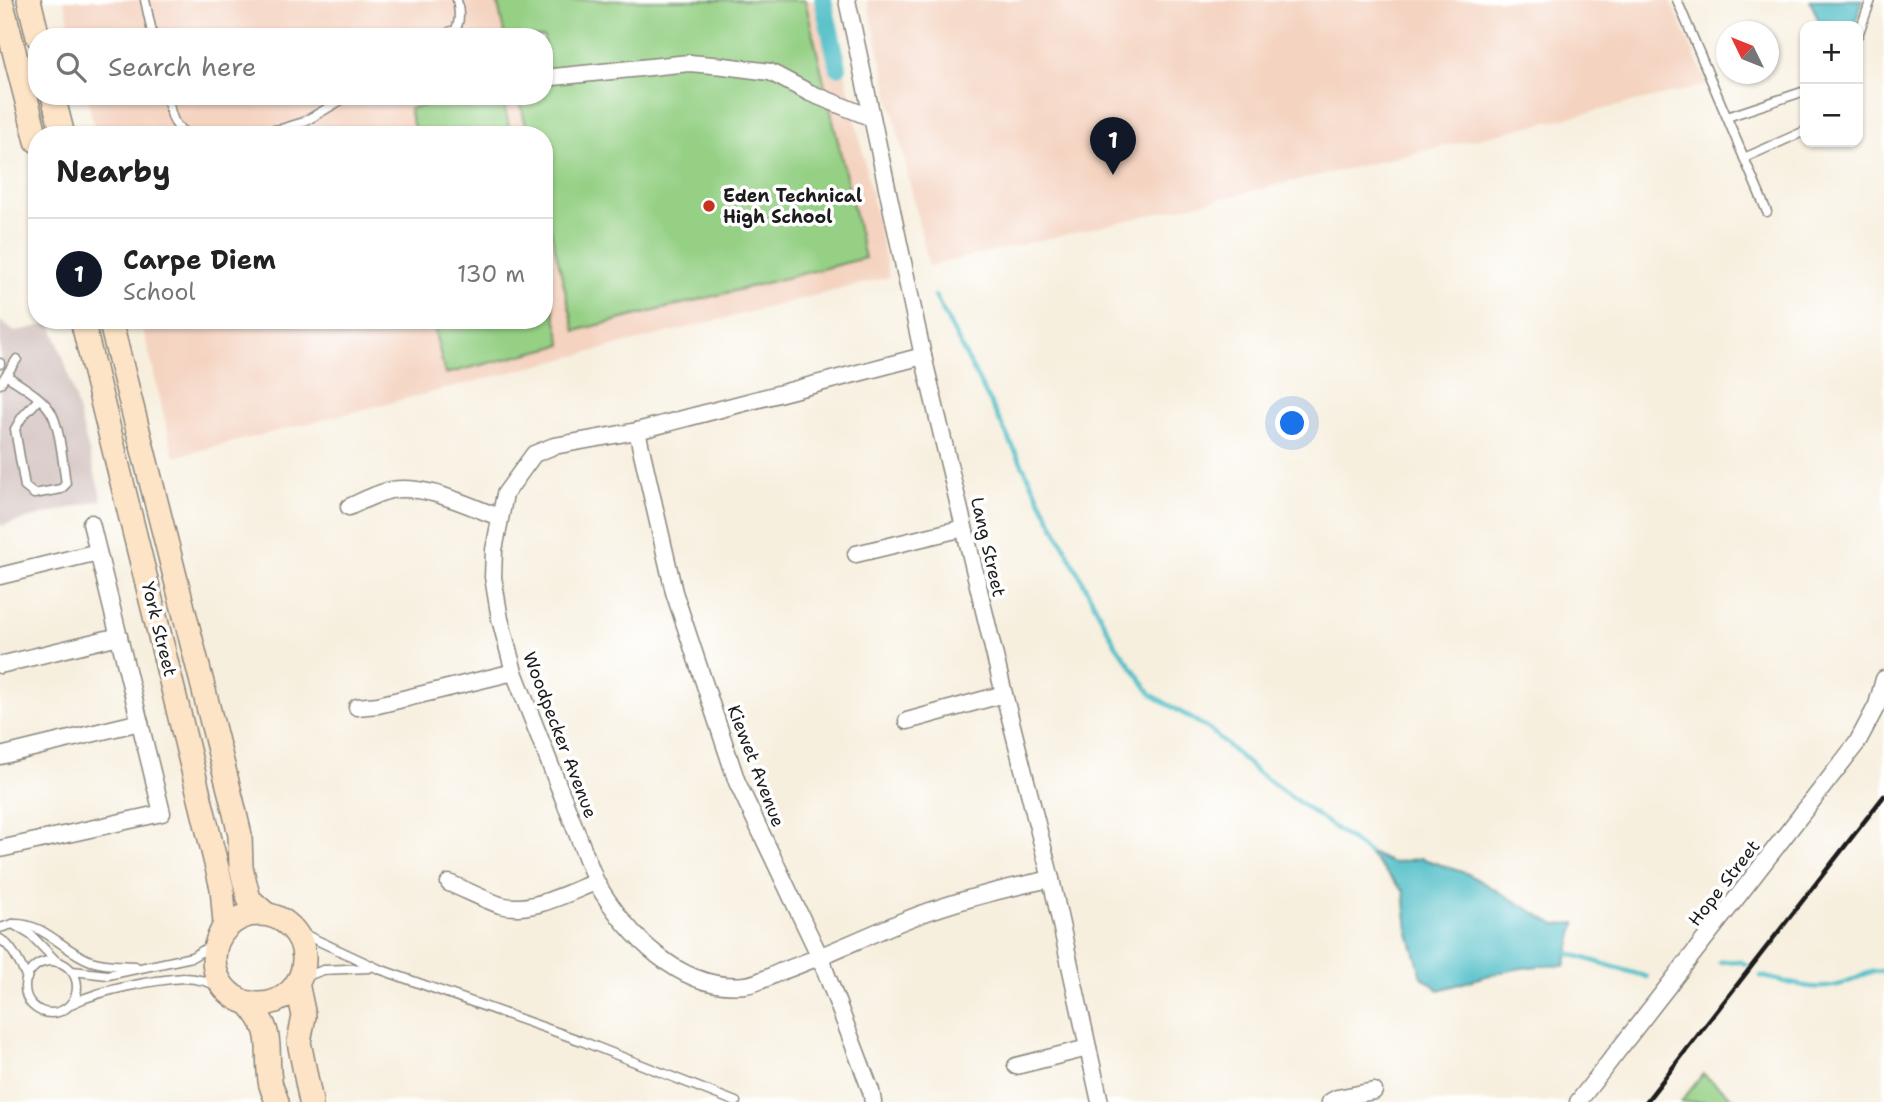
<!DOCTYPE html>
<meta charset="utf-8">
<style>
:root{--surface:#fff;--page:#f2f2f2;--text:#222;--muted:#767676;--line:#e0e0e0;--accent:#111827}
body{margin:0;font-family:"Shantell Sans",sans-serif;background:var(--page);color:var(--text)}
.controls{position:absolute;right:21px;top:21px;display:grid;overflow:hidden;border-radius:14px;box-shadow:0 2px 5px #0004}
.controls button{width:63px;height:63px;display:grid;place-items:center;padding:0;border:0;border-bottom:2px solid var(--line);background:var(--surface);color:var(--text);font:35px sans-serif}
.compass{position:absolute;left:1716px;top:21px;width:63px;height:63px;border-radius:50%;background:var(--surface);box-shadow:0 2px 5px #0004;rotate:313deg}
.you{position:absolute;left:1293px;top:424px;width:24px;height:24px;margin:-18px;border:5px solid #fff;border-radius:50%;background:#1a73e8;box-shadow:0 0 0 10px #1a73e833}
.badge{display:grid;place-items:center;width:46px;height:46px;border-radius:50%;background:var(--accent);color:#fff;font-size:23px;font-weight:700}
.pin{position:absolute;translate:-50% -58px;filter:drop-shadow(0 2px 4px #0008)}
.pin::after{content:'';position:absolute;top:37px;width:24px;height:21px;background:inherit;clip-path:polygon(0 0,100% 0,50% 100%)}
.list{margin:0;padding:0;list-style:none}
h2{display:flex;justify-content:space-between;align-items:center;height:91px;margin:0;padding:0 28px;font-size:30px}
h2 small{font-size:23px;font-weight:400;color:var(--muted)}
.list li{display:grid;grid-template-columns:46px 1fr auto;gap:21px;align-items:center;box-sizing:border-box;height:112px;padding:0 28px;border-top:2px solid var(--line)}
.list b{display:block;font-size:26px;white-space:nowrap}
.list p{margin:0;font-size:23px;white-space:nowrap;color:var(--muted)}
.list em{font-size:23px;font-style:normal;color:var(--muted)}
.icon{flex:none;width:38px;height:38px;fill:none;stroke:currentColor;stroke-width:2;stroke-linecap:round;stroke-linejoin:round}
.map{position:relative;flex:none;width:1884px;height:1102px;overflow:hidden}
.search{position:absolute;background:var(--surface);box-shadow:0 2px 5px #0004;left:28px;top:28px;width:525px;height:77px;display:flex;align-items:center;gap:18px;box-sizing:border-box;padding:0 24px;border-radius:28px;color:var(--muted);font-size:26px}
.panel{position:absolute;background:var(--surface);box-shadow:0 2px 5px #0004;left:28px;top:126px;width:525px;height:203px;border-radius:28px}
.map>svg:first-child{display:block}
.built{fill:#f4d3c0}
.industrial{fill:#d0c0bc}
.green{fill:#95d085;stroke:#587650;stroke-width:2}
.water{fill:#52bfc8;stroke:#376e72;stroke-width:2}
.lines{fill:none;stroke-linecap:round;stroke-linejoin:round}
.stream{stroke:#52bfc8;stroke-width:4.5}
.canal{stroke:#52bfc8;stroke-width:18}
.service-casing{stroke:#8a867d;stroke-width:11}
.minor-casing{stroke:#8a867d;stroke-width:19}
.secondary-casing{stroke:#8a867d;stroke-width:26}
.service{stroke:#fff;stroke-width:8}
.minor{stroke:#fff;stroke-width:16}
.secondary{stroke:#fee4c6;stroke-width:23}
.rail{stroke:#1c1c1c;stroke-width:4.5}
.poi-dot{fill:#c8321e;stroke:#fff;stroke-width:2.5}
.labels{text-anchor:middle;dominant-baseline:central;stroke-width:7;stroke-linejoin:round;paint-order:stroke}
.poi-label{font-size:18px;font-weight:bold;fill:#1c1c1c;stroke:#fff;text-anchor:start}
.street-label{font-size:18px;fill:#1c1c1c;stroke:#fff}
</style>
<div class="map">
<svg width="1884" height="1102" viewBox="0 0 1884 1102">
<rect width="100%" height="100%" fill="#fff"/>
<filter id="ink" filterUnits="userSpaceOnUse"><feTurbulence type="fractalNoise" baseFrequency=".0143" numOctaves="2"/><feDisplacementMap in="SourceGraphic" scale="14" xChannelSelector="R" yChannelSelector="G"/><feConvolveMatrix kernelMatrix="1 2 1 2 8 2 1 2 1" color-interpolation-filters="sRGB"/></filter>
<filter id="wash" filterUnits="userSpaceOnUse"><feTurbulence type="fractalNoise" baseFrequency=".00686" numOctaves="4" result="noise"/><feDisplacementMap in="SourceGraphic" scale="28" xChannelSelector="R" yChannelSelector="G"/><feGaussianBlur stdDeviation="1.57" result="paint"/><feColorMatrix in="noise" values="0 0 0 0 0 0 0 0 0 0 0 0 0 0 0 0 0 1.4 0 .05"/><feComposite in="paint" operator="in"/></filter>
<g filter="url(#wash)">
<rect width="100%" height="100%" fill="#f7efde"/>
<g class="built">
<polygon points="64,0 830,0 889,277 174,457 141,320 544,320 544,135 96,135 87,96 544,96 544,37 73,37"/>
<polygon points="867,0 1670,0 1708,85 929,266"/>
</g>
<polygon class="industrial" points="0,321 15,332 51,323 67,369 102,500 0,526"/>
<g class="green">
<polygon points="497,0 805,0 865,258 575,331 544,202 544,135 528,135 519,96 544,96 544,37 505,37"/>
<polygon points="461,96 502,96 511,135 416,135 409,109"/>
<polygon points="544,271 562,345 445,374 432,320 544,320"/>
<polygon points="1703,1074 1738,1102 1681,1102"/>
</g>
<g class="water">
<polygon points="1810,0 1863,0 1854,26 1821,26"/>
<path d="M1366,851l26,12 29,-5 47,16 88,51 20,-2 -11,43c-43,-4 -86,13 -126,24l-17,-13 -14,-47 -4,-38z"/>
</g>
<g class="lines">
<g class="stream">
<polyline points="935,296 1114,642 1152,695 1209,729 1257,772 1369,853"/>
<polyline points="1564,952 1647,977"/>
<polyline points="1720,962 1739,961 1747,965"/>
<path d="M1761,976c29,7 58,18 87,6 17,-6 16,-11 36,-11"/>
</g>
<polyline class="canal" points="823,0 838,67"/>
</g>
</g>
<g filter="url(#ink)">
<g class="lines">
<g class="service-casing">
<g id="service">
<polyline points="145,0 153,37"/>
<polyline points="1677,0 1767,212"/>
<polyline points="1858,35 1871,0"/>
<path d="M450,37c11,-11 10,-23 7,-37"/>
<path d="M167,96c4,17 5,33 24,39"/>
<polyline points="1727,117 1805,91"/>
<polyline points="238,135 281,129 304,122 348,96"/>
<polyline points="1744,158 1805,131"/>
<polyline points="0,363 0,364"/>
<path d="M6,375c14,10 33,20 43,34 11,14 14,56 17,75l-5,5 -27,5 -9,-7 -10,-58 7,-12 17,-18"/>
<polyline points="0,384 17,359"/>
<path d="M13,924c31,-2 50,27 78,37 14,5 30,4 44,5"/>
<polyline points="0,928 13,924 31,935 57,962"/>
<polyline points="295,930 379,969 579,1040 736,1102"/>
<path d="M0,939c13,8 20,25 27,39"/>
<circle cx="51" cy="987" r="26"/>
<polyline points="72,971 108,975 192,957 217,942"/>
<polyline points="300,979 323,970 369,968"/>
<path d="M73,1003c28,-13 80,-23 111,-25 14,0 29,5 42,11"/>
</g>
</g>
<g class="minor-casing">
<g id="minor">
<polyline points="847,0 923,356 1004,694 1051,879 1100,1102"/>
<polyline points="452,35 454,37"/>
<polyline points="544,78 689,63 724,66 770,72 810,93 872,118"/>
<path d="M923,356l-286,75 -83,15 -20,8 -29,40 -11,56 -1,27 7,42 14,53 82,210c30,51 84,110 149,103 12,-1 25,-9 35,-13 42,-15 82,-34 123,-51 48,-19 98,-32 148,-42"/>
<polyline points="637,431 674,592 737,782 820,957 871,1091 873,1102"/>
<path d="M349,507c13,-6 28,-14 42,-17 35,-6 75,15 108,27"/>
<polyline points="856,554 964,528"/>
<polyline points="0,576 98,552"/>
<polyline points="0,665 119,636"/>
<polyline points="357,707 378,705 514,672"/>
<polyline points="907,721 1004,694"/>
<polyline points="0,756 140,722"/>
<polyline points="0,849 162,813 91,523"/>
<path d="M449,883c17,7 34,16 51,22 31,9 68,-13 96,-23"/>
<polyline points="1016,1066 1088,1048"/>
<polyline points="1330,1102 1337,1098 1374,1091"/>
<polyline points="1578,1102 1857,743 1877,705 1884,679"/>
</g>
</g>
<g class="secondary-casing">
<g id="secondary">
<polyline points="1,0 37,141"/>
<polyline points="29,0 38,37"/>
<polyline points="53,96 63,135"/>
<polyline points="82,320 222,888 225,924 218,939"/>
<polyline points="110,320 232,801 240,835 241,867 249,899 266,914"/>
<circle cx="259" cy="959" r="45"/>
<polyline points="297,983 304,1016 299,1042 311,1102"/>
<path d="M248,1003c28,31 17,42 22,78 1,7 5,14 7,21"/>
</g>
</g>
<use href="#service" class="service"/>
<use href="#minor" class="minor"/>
<use href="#secondary" class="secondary"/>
<polyline class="rail" points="1646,1102 1884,796"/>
</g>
</g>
<circle class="poi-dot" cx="709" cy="206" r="7"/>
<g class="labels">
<g class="poi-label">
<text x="723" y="196">Eden Technical<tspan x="723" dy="21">High School</tspan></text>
</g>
<g class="street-label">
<text transform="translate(988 547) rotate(77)">Lang Street</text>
<text transform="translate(159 629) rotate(76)">York Street</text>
<text transform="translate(560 735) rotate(69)">Woodpecker Avenue</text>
<text transform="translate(756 766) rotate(69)">Kiewet Avenue</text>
<text transform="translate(1724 883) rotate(-52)">Hope Street</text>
</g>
</g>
</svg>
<div class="controls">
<button>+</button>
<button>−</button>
</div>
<svg class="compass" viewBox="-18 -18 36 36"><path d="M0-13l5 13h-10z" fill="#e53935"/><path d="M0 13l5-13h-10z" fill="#767676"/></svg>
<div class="you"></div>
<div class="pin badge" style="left:1113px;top:175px">1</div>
<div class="search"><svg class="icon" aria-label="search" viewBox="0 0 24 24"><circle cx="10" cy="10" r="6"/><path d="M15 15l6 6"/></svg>Search here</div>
<section class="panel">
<h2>Nearby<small></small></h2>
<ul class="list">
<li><span class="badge">1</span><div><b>Carpe Diem</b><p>School</p></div><em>130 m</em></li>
</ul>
</section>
</div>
